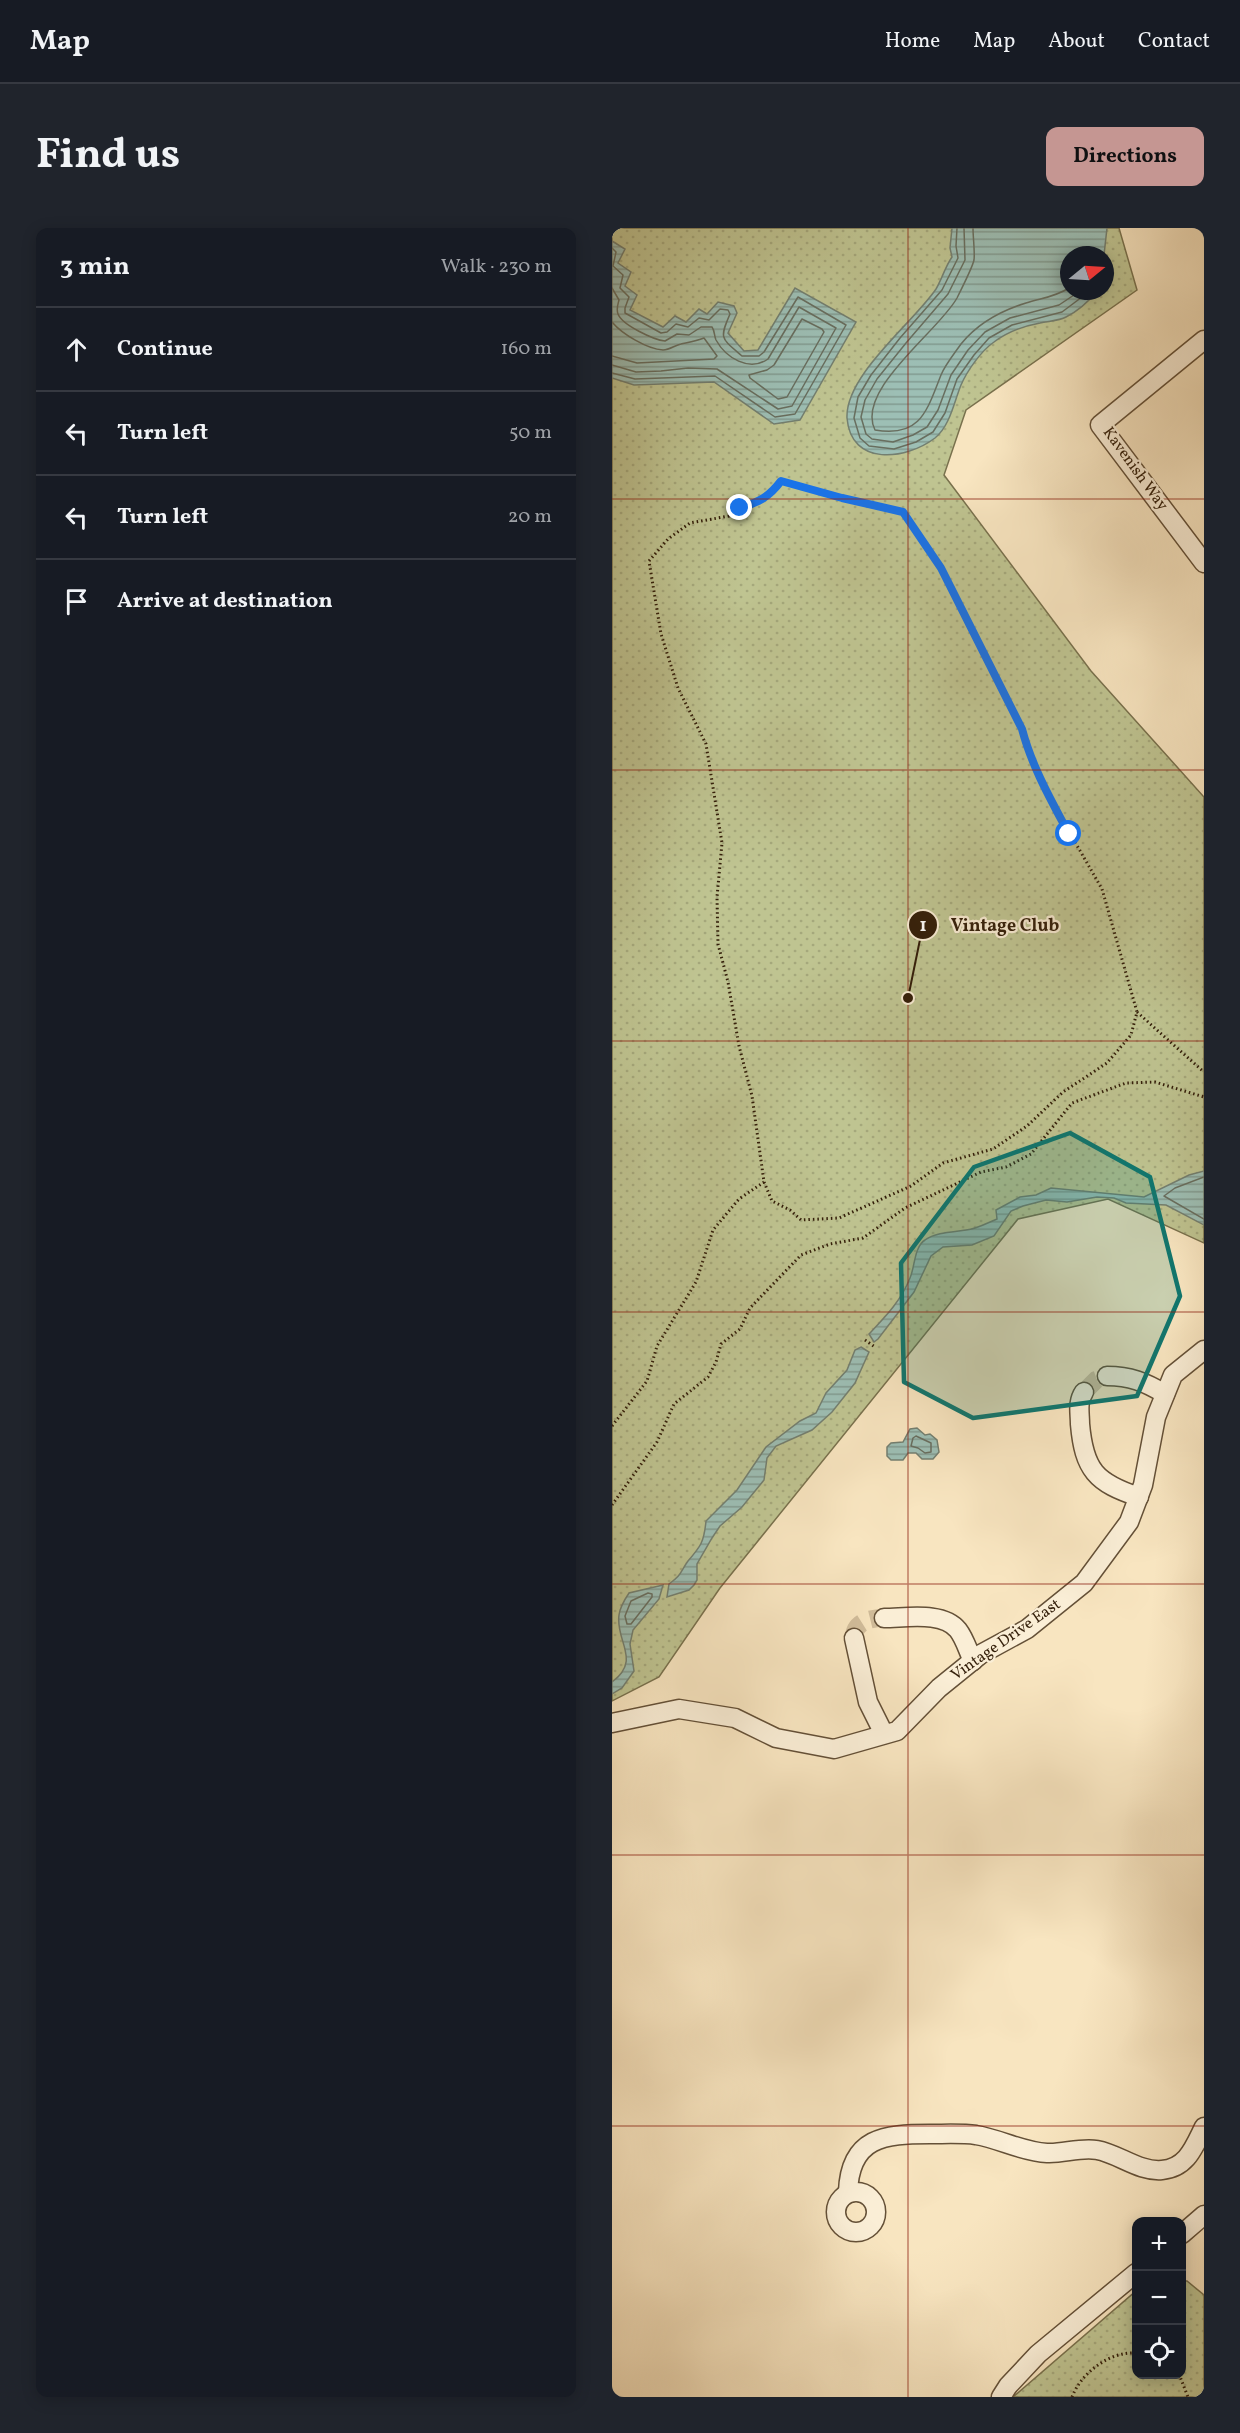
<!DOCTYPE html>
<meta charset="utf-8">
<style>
:root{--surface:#171b24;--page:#20242c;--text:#f1f3f6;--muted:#9ea1a6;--line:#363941;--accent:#c59692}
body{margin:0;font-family:Vollkorn,serif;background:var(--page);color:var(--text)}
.controls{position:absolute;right:18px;bottom:18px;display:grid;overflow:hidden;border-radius:12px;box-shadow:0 3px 15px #0003}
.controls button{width:54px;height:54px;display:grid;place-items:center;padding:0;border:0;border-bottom:2px solid var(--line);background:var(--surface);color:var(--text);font:30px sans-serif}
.compass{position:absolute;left:448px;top:18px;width:54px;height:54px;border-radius:50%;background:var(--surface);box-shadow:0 3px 15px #0003;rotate:72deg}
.stop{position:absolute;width:18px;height:18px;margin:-14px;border:4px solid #1a73e8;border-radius:50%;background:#fff}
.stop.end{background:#1a73e8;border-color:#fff;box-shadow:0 2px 6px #0008}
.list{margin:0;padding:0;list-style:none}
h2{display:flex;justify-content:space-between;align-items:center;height:78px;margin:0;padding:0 24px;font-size:26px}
h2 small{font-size:20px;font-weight:400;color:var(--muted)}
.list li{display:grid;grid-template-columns:39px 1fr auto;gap:18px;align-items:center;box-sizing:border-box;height:84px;padding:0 24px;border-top:2px solid var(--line)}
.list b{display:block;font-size:22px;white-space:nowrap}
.list em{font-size:20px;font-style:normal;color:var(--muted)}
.icon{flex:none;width:33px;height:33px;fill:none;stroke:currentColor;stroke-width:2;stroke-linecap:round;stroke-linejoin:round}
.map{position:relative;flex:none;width:592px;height:2169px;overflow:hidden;border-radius:12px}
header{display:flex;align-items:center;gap:36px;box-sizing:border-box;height:84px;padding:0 30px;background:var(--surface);border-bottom:2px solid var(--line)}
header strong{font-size:28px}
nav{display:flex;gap:33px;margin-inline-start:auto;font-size:21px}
.intro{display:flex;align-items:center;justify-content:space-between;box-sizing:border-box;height:144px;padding:0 36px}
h1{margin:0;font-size:42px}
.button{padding:15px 27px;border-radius:12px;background:var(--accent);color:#111;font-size:21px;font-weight:700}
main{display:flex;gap:36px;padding:0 36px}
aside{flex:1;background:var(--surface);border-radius:12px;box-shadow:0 3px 15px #0003}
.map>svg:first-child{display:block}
.grass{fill:url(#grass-dots);stroke:#79714d;stroke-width:1.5;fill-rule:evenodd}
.water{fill:url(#water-rules);stroke:#737f70;stroke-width:1.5}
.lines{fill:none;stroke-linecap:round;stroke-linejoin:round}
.shore{stroke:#686e5f;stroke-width:1.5}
.minor-tunnel{stroke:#d1bd9b;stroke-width:18;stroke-dasharray:18 9;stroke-linecap:butt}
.minor-casing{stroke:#645037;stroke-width:21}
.path{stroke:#331e09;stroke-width:3;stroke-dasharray:1.5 3;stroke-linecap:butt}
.minor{stroke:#faeed6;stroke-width:18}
.route{stroke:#1a73e8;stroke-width:8}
.marked{fill:#0f766e;fill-opacity:0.2;stroke:#0f766e;stroke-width:4.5;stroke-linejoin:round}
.grid{fill:none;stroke:#8f2418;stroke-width:1.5;stroke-opacity:0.55}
.labels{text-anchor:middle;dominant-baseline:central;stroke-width:4.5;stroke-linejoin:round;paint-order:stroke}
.street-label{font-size:16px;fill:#331e09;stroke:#faeed6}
.leader{fill:none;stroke:#331e09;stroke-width:2}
.callout-dot{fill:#331e09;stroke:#faeed6;stroke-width:2}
.mark-label{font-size:18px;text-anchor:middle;font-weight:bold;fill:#fff}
.callout-label{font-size:18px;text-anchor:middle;font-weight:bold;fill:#331e09;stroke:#faeed6;stroke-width:4.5;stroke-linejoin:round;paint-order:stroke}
</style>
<header>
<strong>Map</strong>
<nav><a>Home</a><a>Map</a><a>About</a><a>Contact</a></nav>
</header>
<div class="intro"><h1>Find us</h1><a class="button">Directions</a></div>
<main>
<aside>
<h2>3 min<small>Walk · 230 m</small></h2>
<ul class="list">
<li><svg class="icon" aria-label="ahead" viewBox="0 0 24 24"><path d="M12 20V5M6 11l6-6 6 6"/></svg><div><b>Continue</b></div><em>160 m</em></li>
<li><svg class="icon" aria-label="left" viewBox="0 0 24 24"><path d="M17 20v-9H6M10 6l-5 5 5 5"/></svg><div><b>Turn left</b></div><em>50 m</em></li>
<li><svg class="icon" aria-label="left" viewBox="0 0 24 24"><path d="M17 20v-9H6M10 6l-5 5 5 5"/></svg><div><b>Turn left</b></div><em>20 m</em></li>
<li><svg class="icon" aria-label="arrive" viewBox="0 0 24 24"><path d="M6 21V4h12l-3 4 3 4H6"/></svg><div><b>Arrive at destination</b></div></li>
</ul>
</aside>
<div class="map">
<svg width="592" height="2169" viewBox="0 0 592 2169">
<defs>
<pattern id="grass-dots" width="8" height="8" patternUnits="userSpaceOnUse" patternTransform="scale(1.5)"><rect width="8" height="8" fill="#bfc491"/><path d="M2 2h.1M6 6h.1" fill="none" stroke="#a5a87c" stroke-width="1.8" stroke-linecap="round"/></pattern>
<pattern id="water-rules" width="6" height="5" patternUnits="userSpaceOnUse" patternTransform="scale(1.5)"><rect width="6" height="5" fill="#9dbfb5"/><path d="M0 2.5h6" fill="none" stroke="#819b91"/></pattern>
</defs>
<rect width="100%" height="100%" fill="#f8e5c0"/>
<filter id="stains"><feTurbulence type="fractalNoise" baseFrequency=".00333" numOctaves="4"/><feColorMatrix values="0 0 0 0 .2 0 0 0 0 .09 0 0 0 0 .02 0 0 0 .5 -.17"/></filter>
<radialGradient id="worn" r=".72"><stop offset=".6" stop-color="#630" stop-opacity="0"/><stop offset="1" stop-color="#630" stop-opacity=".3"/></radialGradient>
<g class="grass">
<path d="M0,0h507l18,62 -171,120 -22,65 147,196 113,126v446l-96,-44 -90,20 -298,369 -61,89 -47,24zM457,27h36v36h-36z"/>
<polygon points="570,2053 575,2053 592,2067 592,2169 401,2169 524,2063 524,2146 570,2146"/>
</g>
<g class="water">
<path d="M340,0h155l-3,27h-35v36h28c-8,10 -19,20 -31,26 -7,4 -18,4 -26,6 -16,3 -33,9 -46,19 -13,9 -27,29 -33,43 -7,17 -11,41 -26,53 -29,22 -84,29 -88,-20 -2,-43 67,-96 89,-129 6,-10 9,-22 16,-32l-2,-9z"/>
<polygon points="0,13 13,21 6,35 19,44 13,58 25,67 18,82 51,99 63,88 74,94 87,81 95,86 106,74 122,78 125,85 116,105 132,123 146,122 183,60 244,94 188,192 162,196 102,154 22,157 0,150"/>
<path d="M592,943v54l-38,-20 -40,-2 -12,-5 -17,-1 -30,5 -21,-2 -23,6 -12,5 -17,25 -22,9 -29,2 -12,9 -17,36 -36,47 -4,3 -5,-8c16,-17 32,-33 41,-56 5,-11 4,-31 15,-38 11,-8 28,-8 41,-10 11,-1 21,-7 31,-11l-1,-9 24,-13 16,-2 15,-7 93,9 45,-22z"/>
<path d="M249,1119l8,5 -14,31 -23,29 -20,18 -36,16 -9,12 -3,22 -22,27 -22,19 -8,12 -15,26v16l-3,5 -5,5 -22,7 2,-13c13,-9 11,-12 19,-23 13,-15 16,-19 18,-40l31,-31 29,-43 34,-26 16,-8 10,-20 21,-23 8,-20z"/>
<polygon points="305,1200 313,1207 318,1206 325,1212 327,1224 321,1231 310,1231 304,1225 296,1225 291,1232 279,1232 275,1228 275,1219 279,1215 291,1214 298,1201"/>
<path d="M51,1357l-4,14 -26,31 -3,14 4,27 -12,17 -10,6v-12c30,-22 3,-41 7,-67 1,-8 6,-16 10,-22z"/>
</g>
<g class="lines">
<g class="shore">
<polyline points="345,0 344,18 346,30 330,62 288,110 259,147 246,169 242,190 248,210 257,218 282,221 304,214 321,204 333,185 345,151 362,127 377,110 400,97 450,84 478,63"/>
<polyline points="352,0 353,32 336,66 294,115 265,151 253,172 249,189 254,206 260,211 281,214 301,207 315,199 326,182 339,147 356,122 373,104 398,90 447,77 468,63"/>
<path d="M361,0c0,9 2,25 1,32 -1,5 -14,32 -17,38 -18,33 -102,92 -82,132 46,8 52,-20 66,-55 4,-10 13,-21 20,-31 17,-21 39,-33 65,-41 16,-5 29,-6 43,-15"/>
<path d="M0,20l4,4 -3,14 10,9 -3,13 9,9 -4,11v5l36,20 6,-1 9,-8 12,3 11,-9 10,2 11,-11 8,1 2,4c-11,25 -9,24 12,42h17l5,-4 34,-55 48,28 -51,89 -20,3 -60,-41 -80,3 -23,-6"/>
<path d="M0,60l7,12c-1,4 -3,9 -1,14 4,11 36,26 47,27l12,-7 12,1 12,-8h11c3,4 2,9 4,13 10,18 33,32 52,19l31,-52 37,21 -44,78 -14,3 -61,-40 -29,-1 -27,3 -25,1 -24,-7"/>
<polygon points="190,91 210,101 212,104 175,169 166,171 138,150 137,147 155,142 162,137"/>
<path d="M0,94c10,12 35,27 51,28 7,0 12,-5 18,-6 9,-2 15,-3 23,-6l13,18 -3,3 -77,4 -25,-7"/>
<polyline points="592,949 563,960 552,968 592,991"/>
<polygon points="304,1208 319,1215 319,1224 313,1225 306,1220 299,1218 301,1210"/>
<polygon points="36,1365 40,1366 40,1369 19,1396 15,1396 13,1388 19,1373"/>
</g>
<g class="minor-tunnel">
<polyline points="472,1164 484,1152 495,1148"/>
<path d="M242,1410c0,-16 15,-20 30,-20"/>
</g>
<g class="minor-casing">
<g id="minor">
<polyline points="592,112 488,197 592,335"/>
<path d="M495,1148c23,0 38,6 58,18"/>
<path d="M472,1164c-7,10 -4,21 -4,32 4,46 16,59 59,73"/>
<path d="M272,1390c22,0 59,-7 74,12 7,9 10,21 15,31"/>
<polyline points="242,1410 256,1474 272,1506"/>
<polyline points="0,1495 67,1481 123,1490 164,1510 222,1521 285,1503 327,1460 369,1426 415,1401 472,1355 517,1294 531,1257 544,1189 561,1147 592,1122"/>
<path d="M236,1964c2,-55 36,-58 82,-58 15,0 32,-1 46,1 24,4 47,17 71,18 16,1 33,-6 50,-3 22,4 42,22 65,20 25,-2 32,-23 42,-43"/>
<circle cx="244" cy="1984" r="20"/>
<polyline points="570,2006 592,1987"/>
<polyline points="389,2169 396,2158 426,2126 524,2045"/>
</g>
</g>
<g class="path">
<polygon points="169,253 230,270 291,284 329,340 410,502 416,524 428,553 490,661 525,784 519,807 495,835 451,864 415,898 381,921 331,935 299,958 227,990 189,992 178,982 160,973 152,954 140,868 127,818 116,754 106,716 105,669 110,615 94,516 66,460 49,406 37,333 56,311 78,295 117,288 128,280 148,274 159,266"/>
<polyline points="525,784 592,844"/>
<polyline points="253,1112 263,1119"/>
<polyline points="0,1198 35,1153 45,1118 84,1054 101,1002 127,971 152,954"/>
<polyline points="0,1277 45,1214 62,1176 96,1149 104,1134 109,1116 128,1101 138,1080 189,1027 218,1016 251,1010 293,980 369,944 394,939 419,926 460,875 514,855 543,854 592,869"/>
<polyline points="567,2146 576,2169"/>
<path d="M460,2169c9,-24 38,-46 64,-44"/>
</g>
<use href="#minor" class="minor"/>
</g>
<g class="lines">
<path class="route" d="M128,280c19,-6 29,-11 41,-27l61,17 61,14 38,56 81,161c10,38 29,71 47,105"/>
</g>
<path class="marked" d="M458,905l80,44 30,119 -43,100 -164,22 -69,-36 -3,-119 73,-96z"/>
<path class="grid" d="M296,0v2169M0,271h592M0,542h592M0,813h592M0,1084h592M0,1356h592M0,1627h592M0,1898h592"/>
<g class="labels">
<g class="street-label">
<text transform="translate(523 241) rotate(54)">Kavenish Way</text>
<text transform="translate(394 1412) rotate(-35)">Vintage Drive East</text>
</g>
</g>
<path class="leader" d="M296 770L311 697"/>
<g class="callout-dot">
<circle cx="296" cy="770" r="6"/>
<circle cx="311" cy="697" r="15"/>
</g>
<g class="mark-label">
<text x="311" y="703">1</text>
</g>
<g class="callout-label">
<text x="393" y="703">Vintage Club</text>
</g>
<rect width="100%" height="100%" filter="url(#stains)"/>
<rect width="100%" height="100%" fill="url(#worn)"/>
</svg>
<div class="controls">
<button>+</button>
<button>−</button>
<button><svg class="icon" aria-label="locate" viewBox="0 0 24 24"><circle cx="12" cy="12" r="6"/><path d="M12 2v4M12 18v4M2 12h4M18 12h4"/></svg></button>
</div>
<svg class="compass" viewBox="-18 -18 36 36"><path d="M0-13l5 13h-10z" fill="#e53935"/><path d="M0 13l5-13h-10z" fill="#9ea1a6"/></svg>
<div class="stop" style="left:457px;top:606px"></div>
<div class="stop end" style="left:128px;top:280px"></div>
</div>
</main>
